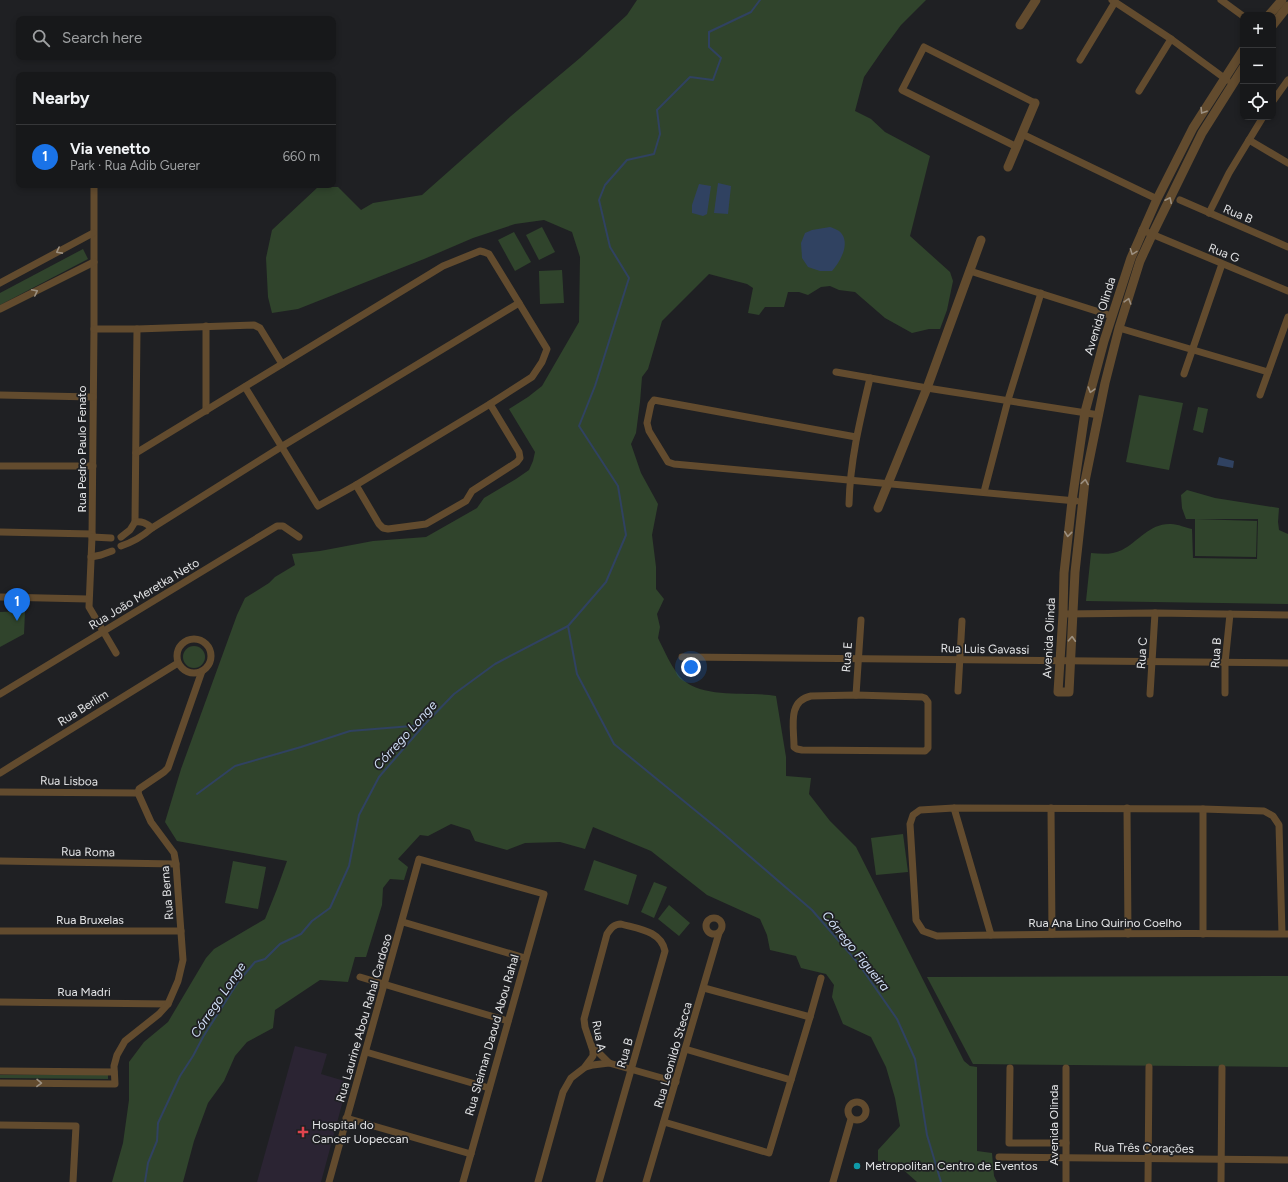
<!DOCTYPE html>
<meta charset="utf-8">
<style>
:root{--surface:#17181a;--page:#242527;--text:#f1f3f6;--muted:#9ea0a2;--line:#363739;--accent:#1a73e8}
body{margin:0;font-family:Figtree,sans-serif;background:var(--page);color:var(--text)}
.controls{position:absolute;right:12px;top:12px;display:grid;overflow:hidden;border-radius:8px;box-shadow:0 2px 6px #0003}
.controls button{width:36px;height:36px;display:grid;place-items:center;padding:0;border:0;border-bottom:1px solid var(--line);background:var(--surface);color:var(--text);font:20px sans-serif}
.you{position:absolute;left:691px;top:667px;width:14px;height:14px;margin:-10px;border:3px solid #fff;border-radius:50%;background:#1a73e8;box-shadow:0 0 0 6px #1a73e833}
.badge{display:grid;place-items:center;width:26px;height:26px;border-radius:50%;background:var(--accent);color:#fff;font-size:13px;font-weight:700}
.pin{position:absolute;translate:-50% -33px;filter:drop-shadow(0 1px 2px #0008)}
.pin::after{content:'';position:absolute;top:21px;width:14px;height:12px;background:inherit;clip-path:polygon(0 0,100% 0,50% 100%)}
.list{margin:0;padding:0;list-style:none}
h2{display:flex;justify-content:space-between;align-items:center;height:52px;margin:0;padding:0 16px;font-size:17px}
h2 small{font-size:13px;font-weight:400;color:var(--muted)}
.list li{display:grid;grid-template-columns:26px 1fr auto;gap:12px;align-items:center;box-sizing:border-box;height:64px;padding:0 16px;border-top:1px solid var(--line)}
.list b{display:block;font-size:15px;white-space:nowrap}
.list p{margin:0;font-size:13px;white-space:nowrap;color:var(--muted)}
.list em{font-size:13px;font-style:normal;color:var(--muted)}
.icon{flex:none;width:22px;height:22px;fill:none;stroke:currentColor;stroke-width:2;stroke-linecap:round;stroke-linejoin:round}
.map{position:relative;flex:none;width:1288px;height:1182px;overflow:hidden}
.search{position:absolute;background:var(--surface);box-shadow:0 2px 6px #0003;left:16px;top:16px;width:320px;height:44px;display:flex;align-items:center;gap:10px;box-sizing:border-box;padding:0 14px;border-radius:8px;color:var(--muted);font-size:15px}
.panel{position:absolute;background:var(--surface);box-shadow:0 2px 6px #0003;left:16px;top:72px;width:320px;height:116px;border-radius:8px}
.map>svg:first-child{display:block}
.medical{fill:#2b2433}
.green{fill:#30442c}
.water{fill:#304261}
.lines{fill:none;stroke-linecap:round;stroke-linejoin:round}
.stream{stroke:#304261;stroke-width:2}
.minor{stroke:#624b2e;stroke-width:7}
.tertiary{stroke:#624b2e;stroke-width:9}
.oneway{stroke:#9c9081}
.health-dot{fill:#e0444e;stroke:#1f2023;stroke-width:1.5}
.culture-dot{fill:#0f9aa8;stroke:#1f2023;stroke-width:1.5}
.labels{text-anchor:middle;dominant-baseline:central;stroke-width:3.5;stroke-linejoin:round;paint-order:stroke}
.street-label{font-size:12px;fill:#e3e4e6;stroke:#1f2023}
.poi-label{font-size:12px;fill:#e3e4e6;stroke:#1f2023;text-anchor:start}
.water-label{font-size:13px;font-style:italic;fill:#cfddf5;stroke:#1f2023}
</style>
<div class="map">
<svg width="1288" height="1182" viewBox="0 0 1288 1182">
<rect width="100%" height="100%" fill="#1f2023"/>
<polygon class="medical" points="295,1046 327,1054 321,1074 348,1082 321,1182 257,1182"/>
<g class="green">
<path d="M637,0h289l-25,25 -17,23 -20,29 -9,34 16,8 14,13 45,24 -20,80 40,36 3,9 -6,29 -7,19h-11l-17,4 -27,-15 -30,-26 -16,-2 -9,-4 -9,1 -13,8 -9,-3h-11l-4,15h-19l-6,8 -11,-2 5,-25 -6,-4 -38,-10 -47,47 -14,48 -6,8 -2,25 -4,31 -5,11 10,29 17,31 -6,31 4,32v22l8,10 -7,15 3,13 -2,11c6,12 15,33 25,42 22,19 65,11 93,16l10,61v19l25,2 -2,16 21,27 26,26 108,214 6,5 7,1v84l15,2 2,23 3,6h-80l-19,-17 -20,-4v-11l22,-24 -5,-28 -9,-31 -15,-30 -28,-13 -11,-27 2,-12 -8,-11 -25,-6 -5,-12 -26,-6 -3,-15 -7,-16 -53,-24 -56,-44 -58,-24 -8,22 -25,-7 -35,1 -18,7 -32,-9 -5,-11 -19,-6 -23,12 -8,-1 -22,24 10,8 -4,13 -14,-1 -7,9 -1,17 -16,52h-11l-7,25 -28,-2 -45,30 -2,18 -26,14 -12,14 -11,25 -16,22 -14,38 -11,41h-71l11,-39 6,-43v-38l15,-20 24,-20 38,-64 8,-9 51,-30 12,-30 10,-28 -110,-20 -12,-19 16,-53 56,-154 8,-17 24,-15 6,-6 20,-12 -3,-11 28,-3 53,-10 53,-4 51,-29 7,-10 32,-19 13,-9 4,-9 2,-9 -26,-43 19,-12 14,-11 37,-64 1,-65 -8,-25 -28,-12 -29,4 -42,14 -49,21 -126,50 -26,4 -4,-16 -2,-39 6,-28 46,-43h20l23,23 12,-7 49,-8 89,-79 69,-58 47,-43z"/>
<polygon points="542,227 555,252 539,260 526,235"/>
<polygon points="514,232 531,262 515,271 498,240"/>
<polygon points="83,249 88,259 0,305 0,293"/>
<polygon points="562,270 564,303 540,304 539,271"/>
<polygon points="1139,395 1183,403 1169,470 1126,462"/>
<polygon points="1198,407 1208,409 1203,433 1193,430"/>
<path d="M1187,490l28,8 64,10 -1,14 1,8 9,4v70l-202,-3 5,-48c10,1 21,2 31,-3 17,-9 28,-27 49,-26 7,0 15,4 21,5l1,29 64,1 1,-40h-72l-4,-11 -1,-13z"/>
<polygon points="1195,519 1257,521 1256,557 1195,556"/>
<polygon points="25,611 24,634 0,647 0,612"/>
<circle cx="194" cy="657" r="11"/>
<polygon points="903,834 908,872 876,875 871,838"/>
<polygon points="594,860 637,875 628,905 584,890"/>
<polygon points="233,861 266,867 258,909 225,903"/>
<polygon points="654,882 667,887 654,918 641,912"/>
<polygon points="669,905 690,923 679,936 658,919"/>
<polygon points="1288,976 1288,1067 973,1064 927,977"/>
<polygon points="0,1075 108,1075 108,1079 0,1078"/>
</g>
<g class="water">
<polygon points="718,183 731,186 728,214 714,213"/>
<polygon points="699,184 711,186 707,214 703,216 692,213 692,205"/>
<path d="M830,227c3,1 6,2 9,4 13,11 1,31 -7,40h-12l-12,-4 -6,-9 -1,-15 4,-10 7,-3z"/>
<polygon points="1219,457 1234,461 1233,468 1217,465"/>
</g>
<g class="lines">
<g class="stream">
<polyline points="760,0 751,12 709,32 709,47 721,58 713,80 690,77 657,110 660,134 654,154 627,160 605,185 599,200 610,247 629,278 595,386 579,426 618,486 626,535 606,582 568,626 577,674 614,744 718,829 812,910 858,963 897,1019 915,1059 927,1135 941,1182"/>
<polyline points="197,794 235,766 301,747 350,731 424,725"/>
<polyline points="145,1182 148,1163 157,1141 158,1123 180,1076 193,1056 203,1037 238,982 255,962 265,959 280,944 301,934 312,921 330,908 349,866 359,815 379,777 424,725 454,694 495,664 568,626"/>
</g>
<g class="minor">
<polyline points="1112,0 1171,39 1227,80"/>
<polyline points="1221,0 1243,16"/>
<polyline points="1080,60 1115,2"/>
<polyline points="1139,91 1171,39"/>
<polyline points="1273,101 1288,80"/>
<polyline points="1022,134 1157,199"/>
<polyline points="1249,140 1288,163"/>
<polyline points="1017,147 902,90 924,47 1035,103"/>
<polyline points="94,185 94,329 92,537 89,607 116,653"/>
<polyline points="1180,200 1288,247"/>
<polyline points="1209,213 1229,173 1263,117"/>
<polyline points="1142,230 1288,291"/>
<polyline points="970,271 1112,316"/>
<polyline points="0,283 93,233"/>
<polyline points="0,309 94,262"/>
<polyline points="206,326 206,411"/>
<polyline points="1119,328 1268,372"/>
<polyline points="94,329 137,329 254,325 260,328 282,364"/>
<polyline points="836,372 927,388 1099,415"/>
<polyline points="1184,374 1222,264"/>
<polyline points="245,387 318,506 356,485 490,404 532,377 542,362 547,349 519,303"/>
<polyline points="0,395 93,397"/>
<polyline points="1260,395 1288,317"/>
<polyline points="856,437 654,400 651,404 647,423 649,431 668,462 674,464 1076,501"/>
<polyline points="0,466 93,466"/>
<polyline points="356,485 379,524 383,528 388,529 426,524 466,501 472,491 517,462 520,458 519,452 490,404"/>
<polyline points="984,492 1008,400 1041,293"/>
<path d="M849,504c1,-43 11,-84 21,-126"/>
<polyline points="135,522 137,329"/>
<polyline points="0,532 92,534"/>
<polyline points="92,537 111,538"/>
<path d="M121,537l9,-7 5,-8c7,-1 11,1 17,6l129,-81 238,-144 -30,-49 -5,-2 -4,-1 -37,15 -307,187"/>
<path d="M121,546c12,-4 22,-10 31,-18"/>
<polyline points="91,557 101,555 112,551"/>
<polyline points="0,597 88,599"/>
<polyline points="1063,614 1155,613 1288,615"/>
<circle cx="194" cy="656" r="17"/>
<polyline points="682,657 1288,663"/>
<polyline points="958,691 962,621"/>
<polyline points="1225,693 1225,663 1230,614"/>
<polyline points="0,694 277,526 283,526 299,537"/>
<polyline points="1150,694 1155,613"/>
<path d="M856,695l66,2 3,1 3,4v46l-3,3 -123,-1 -5,-1 -3,-2c0,-20 -7,-46 17,-51z"/>
<polyline points="856,695 861,620"/>
<polyline points="0,773 178,663"/>
<polyline points="0,792 138,793"/>
<polyline points="954,808 991,935"/>
<polyline points="1051,808 1052,934"/>
<polyline points="1127,808 1128,934"/>
<polyline points="1203,809 1203,934"/>
<polyline points="0,861 176,864"/>
<circle cx="714" cy="926" r="8"/>
<polyline points="403,922 525,958"/>
<polyline points="0,931 181,931"/>
<path d="M1282,934l-3,-109 -6,-9 -9,-5 -61,-2 -249,-1 -34,2 -7,5 -3,9 6,96 7,11 14,5c115,-2 230,-3 345,-2h6"/>
<polyline points="360,977 508,1021"/>
<polyline points="704,988 810,1017"/>
<polyline points="0,1002 168,1004"/>
<polyline points="592,1046 609,1063 676,1082"/>
<polyline points="685,1049 791,1080"/>
<polyline points="366,1052 489,1088"/>
<polyline points="586,1067 593,1065 609,1063"/>
<polyline points="1010,1068 1009,1143 1066,1143"/>
<polyline points="1066,1068 1066,1182"/>
<polyline points="0,1071 114,1072"/>
<polyline points="0,1083 115,1084 114,1066 117,1055 125,1041 159,1014 168,1004 178,981 183,960 176,864 174,853 151,822 138,793 139,789 164,772 168,768 202,671"/>
<circle cx="857" cy="1111" r="9"/>
<polyline points="346,1118 471,1154"/>
<polyline points="664,1122 769,1153 810,1017 821,978"/>
<polyline points="0,1125 76,1126 73,1182"/>
<polyline points="999,1157 1288,1160"/>
<polyline points="329,1182 419,859 544,894 463,1182"/>
<path d="M538,1182l25,-90 8,-14 13,-10 9,-12v-5l-8,-24 -1,-8 23,-85c4,-6 7,-10 14,-10 18,5 40,7 44,27l-66,231"/>
<polyline points="646,1182 719,933"/>
<polyline points="833,1182 851,1119"/>
<polyline points="1148,1182 1149,1067"/>
<polyline points="1221,1182 1222,1068"/>
</g>
<g class="tertiary">
<polyline points="1269,15 1282,0"/>
<polyline points="1020,25 1036,0"/>
<polyline points="1273,25 1288,6"/>
<polyline points="1243,50 1193,128 1157,199 1131,258 1104,341 1085,412 1072,501 1064,573 1063,614 1058,692 1069,692 1075,572 1085,481 1105,383 1119,328 1140,261 1152,235 1202,133 1243,68"/>
<polyline points="1008,167 1035,103"/>
<polyline points="878,508 927,388 981,240"/>
</g>
</g>
<defs><path id="oneway-chevron" d="M-2-3.5L2.5 0L-2 3.5" fill="none" stroke-width="1.6" stroke-linecap="round" stroke-linejoin="round"/></defs>
<g class="oneway">
<use href="#oneway-chevron" transform="translate(1203 111) rotate(122)"/>
<use href="#oneway-chevron" transform="translate(1169 200) rotate(-64)"/>
<use href="#oneway-chevron" transform="translate(59 251) rotate(152)"/>
<use href="#oneway-chevron" transform="translate(1133 252) rotate(111)"/>
<use href="#oneway-chevron" transform="translate(35 292) rotate(-27)"/>
<use href="#oneway-chevron" transform="translate(1128 301) rotate(-73)"/>
<use href="#oneway-chevron" transform="translate(1091 390) rotate(106)"/>
<use href="#oneway-chevron" transform="translate(1085 482) rotate(-81)"/>
<use href="#oneway-chevron" transform="translate(1068 534) rotate(96)"/>
<use href="#oneway-chevron" transform="translate(1072 639) rotate(-87)"/>
<use href="#oneway-chevron" transform="translate(39 1083) rotate(1)"/>
</g>
<path class="health-dot" d="M301 1126h4v4h4v4h-4v4h-4v-4h-4v-4h4z"/>
<circle class="culture-dot" cx="857" cy="1166" r="4"/>
<g class="labels">
<g class="street-label">
<text transform="translate(1238 214) rotate(23)">Rua B</text>
<text transform="translate(1224 253) rotate(22)">Rua G</text>
<text transform="translate(1100 316) rotate(-73)">Avenida Olinda</text>
<text transform="translate(82 449) rotate(-90)">Rua Pedro Paulo Fenato</text>
<text transform="translate(144 594) rotate(-31)">Rua João Meretka Neto</text>
<text transform="translate(1049 638) rotate(-87)">Avenida Olinda</text>
<text transform="translate(985 649) rotate(1)">Rua Luis Gavassi</text>
<text transform="translate(1142 653) rotate(-86)">Rua C</text>
<text transform="translate(1216 653) rotate(-86)">Rua B</text>
<text transform="translate(847 657) rotate(-86)">Rua E</text>
<text transform="translate(83 708) rotate(-32)">Rua Berlim</text>
<text transform="translate(69 781) rotate(1)">Rua Lisboa</text>
<text transform="translate(88 852) rotate(1)">Rua Roma</text>
<text transform="translate(167 893) rotate(-95)">Rua Berna</text>
<text x="90" y="920">Rua Bruxelas</text>
<text x="1105" y="923">Rua Ana Lino Quirino Coelho</text>
<text x="84" y="992">Rua Madri</text>
<text transform="translate(364 1018) rotate(-74)">Rua Laurine Abou Rahal Cardoso</text>
<text transform="translate(492 1035) rotate(-74)">Rua Sleiman Daoud Abou Rahal</text>
<text transform="translate(599 1036) rotate(80)">Rua A</text>
<text transform="translate(625 1053) rotate(-74)">Rua B</text>
<text transform="translate(673 1055) rotate(-74)">Rua Leonildo Stecca</text>
<text transform="translate(1054 1125) rotate(-90)">Avenida Olinda</text>
<text transform="translate(1144 1148) rotate(1)">Rua Três Corações</text>
</g>
<g class="poi-label">
<text x="312" y="1125">Hospital do<tspan x="312" dy="14">Cancer Uopeccan</tspan></text>
<text x="865" y="1166">Metropolitan Centro de Eventos</text>
</g>
<g class="water-label">
<text transform="translate(405 735) rotate(-48)">Córrego Longe</text>
<text transform="translate(856 951) rotate(51)">Córrego Figueira</text>
<text transform="translate(218 1000) rotate(-56)">Córrego Longe</text>
</g>
</g>
</svg>
<div class="controls">
<button>+</button>
<button>−</button>
<button><svg class="icon" aria-label="locate" viewBox="0 0 24 24"><circle cx="12" cy="12" r="6"/><path d="M12 2v4M12 18v4M2 12h4M18 12h4"/></svg></button>
</div>
<div class="you"></div>
<div class="pin badge" style="left:17px;top:621px">1</div>
<div class="search"><svg class="icon" aria-label="search" viewBox="0 0 24 24"><circle cx="10" cy="10" r="6"/><path d="M15 15l6 6"/></svg>Search here</div>
<section class="panel">
<h2>Nearby<small></small></h2>
<ul class="list">
<li><span class="badge">1</span><div><b>Via venetto</b><p>Park · Rua Adib Guerer</p></div><em>660 m</em></li>
</ul>
</section>
</div>
